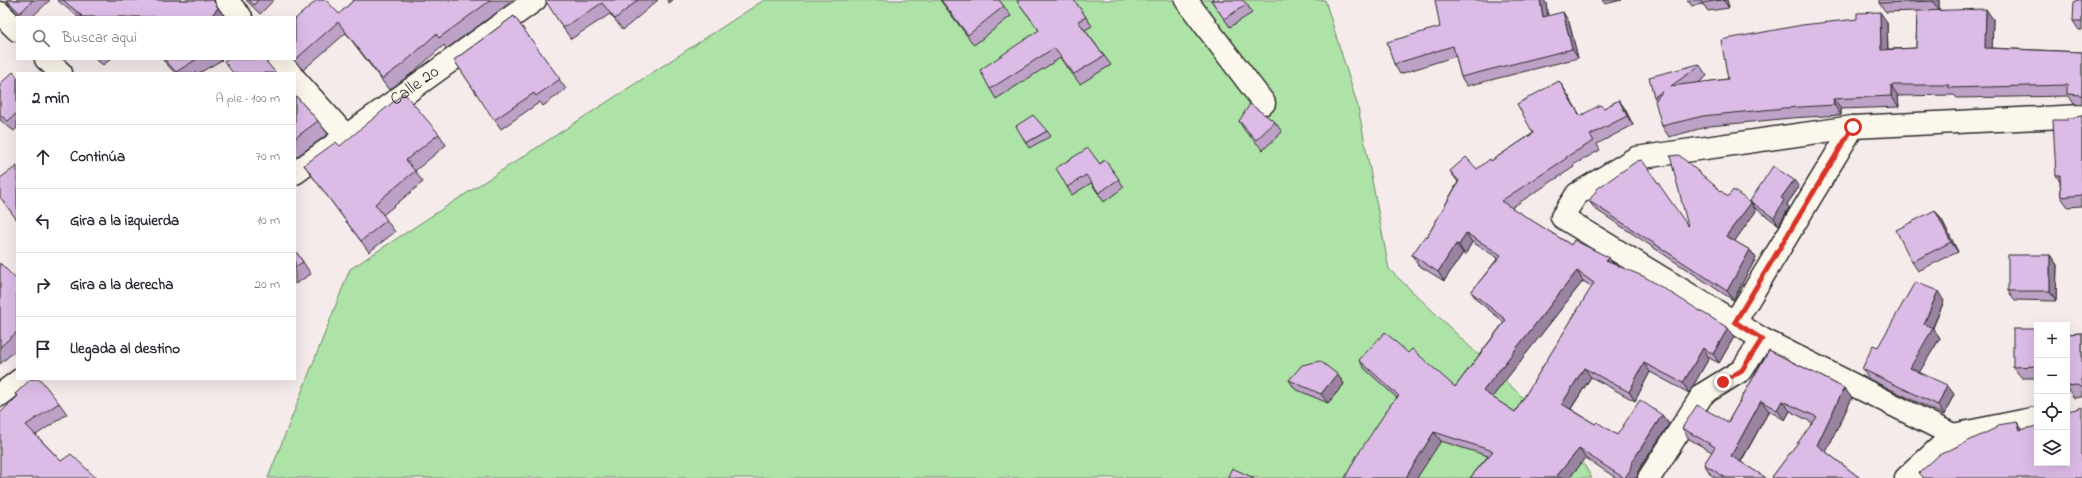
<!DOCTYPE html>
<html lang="es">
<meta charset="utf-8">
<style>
:root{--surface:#fff;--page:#f2f2f3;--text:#2b2b33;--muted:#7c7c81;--line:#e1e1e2}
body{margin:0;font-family:"Indie Flower",sans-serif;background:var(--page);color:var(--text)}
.controls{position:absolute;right:12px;bottom:12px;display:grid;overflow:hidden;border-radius:0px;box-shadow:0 4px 16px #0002}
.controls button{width:36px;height:36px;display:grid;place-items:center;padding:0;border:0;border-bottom:1px solid var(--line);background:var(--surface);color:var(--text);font:20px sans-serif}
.stop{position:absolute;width:12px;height:12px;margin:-9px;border:3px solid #d93025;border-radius:50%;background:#fff}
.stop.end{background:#d93025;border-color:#fff;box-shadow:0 1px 4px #0008}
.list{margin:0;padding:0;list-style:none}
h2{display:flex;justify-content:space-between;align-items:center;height:52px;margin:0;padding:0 16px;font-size:17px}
h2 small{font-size:13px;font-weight:400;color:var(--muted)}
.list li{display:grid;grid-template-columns:26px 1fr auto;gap:12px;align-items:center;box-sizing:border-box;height:64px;padding:0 16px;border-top:1px solid var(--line)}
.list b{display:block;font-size:15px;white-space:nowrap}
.list em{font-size:13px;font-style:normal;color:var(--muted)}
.icon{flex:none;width:22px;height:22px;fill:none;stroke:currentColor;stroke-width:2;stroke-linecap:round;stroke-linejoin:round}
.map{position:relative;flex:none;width:2082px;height:478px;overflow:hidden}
.search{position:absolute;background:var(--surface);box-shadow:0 4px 16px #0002;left:16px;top:16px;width:280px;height:44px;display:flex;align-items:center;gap:10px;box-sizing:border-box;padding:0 14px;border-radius:0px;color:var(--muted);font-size:15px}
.panel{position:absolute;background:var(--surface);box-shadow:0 4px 16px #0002;left:16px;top:72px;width:280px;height:308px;border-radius:0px}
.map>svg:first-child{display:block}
.green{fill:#ade3a6;stroke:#6c8768}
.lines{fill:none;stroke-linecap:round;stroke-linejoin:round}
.minor-casing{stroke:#2b2b2b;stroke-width:25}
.minor{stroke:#fbf7ec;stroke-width:22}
.wall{fill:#bda1c6;stroke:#2b2b2b;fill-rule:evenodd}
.shaded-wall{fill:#9a83a1;stroke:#2b2b2b}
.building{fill:#dcbbe6;stroke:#2b2b2b;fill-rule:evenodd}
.route{stroke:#d93025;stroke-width:5}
.labels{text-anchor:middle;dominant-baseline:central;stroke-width:4;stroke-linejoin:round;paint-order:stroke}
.street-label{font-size:18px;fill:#2b2b2b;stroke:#fbf7ec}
</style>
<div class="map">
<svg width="2082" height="478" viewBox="0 0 2082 478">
<rect width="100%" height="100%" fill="#f5ebeb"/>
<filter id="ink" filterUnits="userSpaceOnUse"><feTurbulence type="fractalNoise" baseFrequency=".025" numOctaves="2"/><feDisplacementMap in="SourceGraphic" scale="8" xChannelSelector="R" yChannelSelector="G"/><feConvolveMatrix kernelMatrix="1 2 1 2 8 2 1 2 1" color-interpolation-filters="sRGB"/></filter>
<g filter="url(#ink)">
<polygon class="green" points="764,0 1325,0 1358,107 1389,269 1565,438 1574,448 1592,478 268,478 350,269"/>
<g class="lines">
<g class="minor-casing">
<g id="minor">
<polyline points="226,0 241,17"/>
<polyline points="1186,0 1264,103"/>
<polyline points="0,13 17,30"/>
<polyline points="46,59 61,73"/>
<polyline points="278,59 290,73"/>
<polyline points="295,79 345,135"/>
<path id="s1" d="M295,173l240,-173"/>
<polyline points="1735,322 1853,127"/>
<polyline points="0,395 21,379"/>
<polyline points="1953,435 1762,339 1562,217 1577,194 1636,158 1853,127 2082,116"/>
<polyline points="1649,478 1703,394 1742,370 1762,339"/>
<polyline points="1906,478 1953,435 2037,418"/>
</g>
</g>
<use href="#minor" class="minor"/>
</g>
<g class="wall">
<polygon points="6,0 50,0 32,17 21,17 9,4"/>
<polygon points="57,0 213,0 225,17 78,17"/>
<polygon points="246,0 274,0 260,14"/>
<polygon points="354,0 514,0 446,49 444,45 411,74 389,90 346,33 303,70 293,59 295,59 295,19 339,14"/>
<polygon points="546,0 658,0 623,30 610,14 571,39 563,28"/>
<polygon points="667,0 673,0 669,3"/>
<polygon points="940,0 999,0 1011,16 974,45"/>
<polygon points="1074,0 1092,26 1085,30 1111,65 1080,84 1060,58 996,99 990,89 1039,30 1017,1"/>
<polygon points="1211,0 1247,4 1252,13 1230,27"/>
<polygon points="1602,0 1622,0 1605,4"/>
<polygon points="1687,0 1727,0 1729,8 1708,11 1703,4 1692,6"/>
<polygon points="1939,0 1939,10 1993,19 1992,48 2082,52 2082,105 2074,104 2069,96 1957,98 1954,95 1898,96 1899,107 1841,109 1841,115 1791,118 1710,126 1669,137 1662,126 1656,100 1654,97 1699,64 1707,76 1698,83 1728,79 1887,22 1888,49 1916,48 1917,11 1886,12 1879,3"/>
<polygon points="2082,0 2082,30 2079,30 2073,21"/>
<polygon points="1546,3 1548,16 1569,22 1578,58 1467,86 1461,77 1456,56 1400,74 1394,64 1440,27"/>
<polygon points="514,16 566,89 543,106 540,102 501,129 454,60"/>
<polygon points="95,59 111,59 103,65"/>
<polygon points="162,59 221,59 222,60 199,73 175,73"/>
<polygon points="17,77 17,128 14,131 0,120 0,84"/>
<path d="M1565,90l15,26 24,-8 15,-8 6,9 8,16 -36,19 3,6 -27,15 1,2 -63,41 60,37 37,12 6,7 114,64 6,9 -15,26 -10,-5 -20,35 -39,-21 -15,29 -44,-24 -20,32 24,15 22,11 45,-20 7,9 -31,47 -1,7h-21l-30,-20 -17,20h-99l18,-22 -47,-15 -44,-43 -32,-29 -6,-9 49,-7 47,34 49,-65 -26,-21 -7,-9 27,-34 -26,-16 -7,13 -2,-2 -19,28 -26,-16 -6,-10 15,-18 31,-55 -8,-11 27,-2 14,-8 41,-27zM1583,281l9,6 -77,125 -23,-15z"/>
<polygon points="295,95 318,121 328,134 295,158"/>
<polygon points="2081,116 2082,116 2082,206 2068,207 2061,197 2060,181 2056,175 2068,120"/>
<polygon points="1239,121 1275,122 1282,132 1263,150 1245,131"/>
<polygon points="1047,131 1051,136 1029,148 1026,143"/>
<polygon points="439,134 446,145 415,171 423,182 383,215 395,232 369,252 304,165 340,146"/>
<polygon points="1105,160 1124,187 1104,202 1091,183 1072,195 1067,187"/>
<polygon points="1799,187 1787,204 1789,208 1779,225 1755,208 1750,201"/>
<polygon points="1728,197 1751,203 1756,211 1734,241 1750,250 1756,258 1733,300 1595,209 1589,201 1688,226"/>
<polygon points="1942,220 1958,252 1918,271 1912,262"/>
<polygon points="295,250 311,274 295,284"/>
<polygon points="2050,255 2057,265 2056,301 2015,300 2008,291"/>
<polygon points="0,263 17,280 17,349 0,364"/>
<polygon points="1944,301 1933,328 1940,338 1919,372 1954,394 1944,415 1869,379 1862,369 1878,347"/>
<polygon points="2037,329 2037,378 2022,378 2013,367"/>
<polygon points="2082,333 2082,397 2074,398 2067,388 2067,334"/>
<polygon points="1769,350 1844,388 1852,398 1826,452 1860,478 1773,478 1772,477 1813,423 1790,411 1785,420 1769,411 1741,462 1765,478 1716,478 1711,475 1704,464 1712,452 1689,439 1682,428 1728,422"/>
<polygon points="1337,374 1344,384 1328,403 1295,389 1289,380"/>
<polygon points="15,394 59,403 67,414 36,435 61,461 0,478 17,397"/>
</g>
<g class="shaded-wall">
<polygon points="1540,0 1544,0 1546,3 1550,27 1543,17"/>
<polygon points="1723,0 1727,0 1729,8"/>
<polygon points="1933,0 1939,0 1939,11 1933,1"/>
<polygon points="218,8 225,17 210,17"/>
<polygon points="1986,9 1993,19 1992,58 1985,48"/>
<polygon points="1563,12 1569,22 1578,58 1572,49"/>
<polygon points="1880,12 1887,22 1888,60 1881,50"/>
<polygon points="1559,81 1565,90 1586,125 1580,116"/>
<polygon points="1891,85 1898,96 1899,107 1891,96"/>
<polygon points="1833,99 1841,109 1841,115 1834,105"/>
<polygon points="1619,100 1625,109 1633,125 1627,116"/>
<polygon points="1794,180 1799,187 1787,204 1789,208 1779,225 1774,218 1781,198"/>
<polygon points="1751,203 1756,211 1732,245 1726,236"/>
<polygon points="1935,210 1942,220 1958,252 1951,242"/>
<polygon points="1466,233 1472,242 1465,255 1459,245"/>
<polygon points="1456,244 1463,253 1444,281 1438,272"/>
<polygon points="1750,250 1756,258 1733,300 1727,291"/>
<polygon points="2050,255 2057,265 2056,301 2050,291"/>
<polygon points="1608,257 1615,266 1606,261"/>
<polygon points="1577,271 1583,281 1490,400 1483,391"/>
<polygon points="1938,291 1944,301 1932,329 1933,328 1940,338 1916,378 1910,368 1924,324"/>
<polygon points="1728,328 1734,337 1719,363 1713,354"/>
<polygon points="1703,348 1709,358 1689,393 1683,383"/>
<polygon points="1644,363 1650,372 1635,401 1629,392"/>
<polygon points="1584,368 1591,377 1568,413 1562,404"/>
<polygon points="1337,374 1344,384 1328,403 1321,394"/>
<polygon points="1947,385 1954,394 1944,415 1938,405"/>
<polygon points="1844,388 1852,398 1824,456 1817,445"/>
<polygon points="1761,401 1769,411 1738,466 1731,456"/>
<polygon points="1782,401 1790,411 1785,420 1777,410"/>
<polygon points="1662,415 1669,424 1638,471 1637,478 1625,478 1632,462"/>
<polygon points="2017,422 2025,433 2020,430"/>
<polygon points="1434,432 1441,441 1417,478 1407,478 1406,477"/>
<polygon points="1579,449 1586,458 1569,478 1555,478"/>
</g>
<g class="building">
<polygon points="7,0 33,0 20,13"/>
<polygon points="63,0 213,0 218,8 210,17 81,17 82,16"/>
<polygon points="249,0 258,0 254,5"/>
<polygon points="317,0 326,0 339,14 354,0 491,0 439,38 436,34 404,63 382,79 338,22 296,59 295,58 295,19"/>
<polygon points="545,0 638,0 615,19 602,3 563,28"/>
<polygon points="941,0 999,0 1004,6 968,35"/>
<polygon points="1020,0 1074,0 1086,17 1078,21 1104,56 1074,74 1054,48 990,89 980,70 1039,30 1017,1"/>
<polygon points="1211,0 1242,0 1247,4 1224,19"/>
<polygon points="1435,0 1540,0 1543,17 1563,12 1572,49 1461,77 1453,46 1394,64 1387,42 1440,27"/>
<polygon points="1701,0 1721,0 1702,3"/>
<polygon points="1879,0 1933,0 1933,1 1879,3"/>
<polygon points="2077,0 2082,0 2082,21 2073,21 2074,2 2077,1"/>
<polygon points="1986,9 1985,48 2082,52 2082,96 2081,95 2067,94 2067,85 1949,88 1949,85 1891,85 1891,96 1833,99 1834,105 1784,108 1703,116 1662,126 1655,101 1662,92 1654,97 1649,77 1699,64 1699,66 1671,86 1728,79 1721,40 1802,25 1857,19 1857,13 1880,12 1881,50 1916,48 1917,11"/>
<polygon points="514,16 560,79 536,96 534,93 494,120 454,60"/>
<polygon points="164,59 197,59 176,72"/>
<polygon points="226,59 264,59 276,73 233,73 224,61"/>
<polygon points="13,72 17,77 17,113 8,121 0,115 0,84"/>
<path d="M1559,81l21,35 20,-11 4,3 15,-8 8,16 -37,19 4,6 -28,16 1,1 -66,43 70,44 3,-5 34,17 -2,4 39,16 83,51 -15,26 -10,-6 -20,35 -39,-20 -15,29 -45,-24 -22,36 33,20 2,-2 20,13 23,-35 22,15 -30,47 -2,8 -5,8h-1l-45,-29 -24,29h-85l23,-27 -59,-19 -28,45 2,1h-63l11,-21 35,-53 8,-8 -40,-36 26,-28 23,21 4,-4 43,38 51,-67 -35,-28 30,-37 -35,-22 -7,12 -3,-1 -18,28 -26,-17 13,-19 2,1 32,-56 -9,-10 16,-14 11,12 13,-10 1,2 41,-27 1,-1 -16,-29zM1577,271l17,12 -79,129 -32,-21z"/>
<polygon points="404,93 439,134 406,160 415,171 375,204 387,220 361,241 304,165 336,142 340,146"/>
<polygon points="295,95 318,121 295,138"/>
<polygon points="1250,104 1275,122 1256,140 1239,121"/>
<polygon points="1033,115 1047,131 1026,143 1016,126"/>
<polygon points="2081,116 2082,116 2082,195 2061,197 2060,175 2056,175 2053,120 2068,120 2067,119"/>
<polygon points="1088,148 1100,164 1105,160 1119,179 1099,193 1086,175 1067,187 1056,168"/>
<polygon points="1679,155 1728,197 1733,190 1751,203 1726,236 1750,250 1727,291 1589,201 1598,188 1637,161 1642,160 1688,226 1670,156"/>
<polygon points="17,166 17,220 0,197 0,178"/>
<polygon points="1773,166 1794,180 1781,198 1784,200 1774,218 1750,201"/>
<polygon points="1935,210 1951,242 1912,262 1896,230"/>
<polygon points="295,250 303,262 295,267"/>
<rect x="2008" y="255" width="42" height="36"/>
<polygon points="0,263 17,280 17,332 0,347"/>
<polygon points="1915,282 1938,291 1924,324 1933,328 1910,368 1947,385 1938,405 1862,369 1873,345 1878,347"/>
<polygon points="2013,329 2037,329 2037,366 2013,367"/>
<polygon points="2082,333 2082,388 2077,385 2067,386 2067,334"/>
<polygon points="1769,350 1844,388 1817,445 1860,478 1773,478 1772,477 1817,417 1782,401 1777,410 1761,401 1731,456 1765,477 1765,478 1726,478 1704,464 1715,447 1682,428 1697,405 1728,422"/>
<polygon points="1320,361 1337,374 1321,394 1289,380 1302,365"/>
<polygon points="31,379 40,379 59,403 26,425 61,461 71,454 96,478 0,478 0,413 18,396 15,394"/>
<polygon points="2082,407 2082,478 1924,478 1919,473 1939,455 1998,427 1998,425 2017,422 2020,430 2037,426 2037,463 2067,463 2067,411 2077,409"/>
<polygon points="1232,468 1254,478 1227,478"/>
</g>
</g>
<g class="lines" filter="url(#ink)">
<polyline class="route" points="1723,382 1742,370 1762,339 1735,322 1853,127"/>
</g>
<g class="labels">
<g class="street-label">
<text stroke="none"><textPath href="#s1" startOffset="148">Calle 20</textPath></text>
</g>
</g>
</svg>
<div class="controls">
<button>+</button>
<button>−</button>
<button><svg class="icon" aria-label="locate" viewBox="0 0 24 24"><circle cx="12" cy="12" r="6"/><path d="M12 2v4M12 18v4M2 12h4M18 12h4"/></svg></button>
<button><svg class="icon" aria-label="layers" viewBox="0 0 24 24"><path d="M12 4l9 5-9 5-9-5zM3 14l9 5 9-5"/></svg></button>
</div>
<div class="stop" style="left:1853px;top:127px"></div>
<div class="stop end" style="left:1723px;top:382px"></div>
<div class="search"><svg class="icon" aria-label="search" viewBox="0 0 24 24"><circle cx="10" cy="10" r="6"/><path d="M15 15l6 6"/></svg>Buscar aquí</div>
<section class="panel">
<h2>2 min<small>A pie · 100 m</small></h2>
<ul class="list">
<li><svg class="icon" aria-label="ahead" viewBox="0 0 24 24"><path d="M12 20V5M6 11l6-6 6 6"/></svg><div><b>Continúa</b></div><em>70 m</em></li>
<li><svg class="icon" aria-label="left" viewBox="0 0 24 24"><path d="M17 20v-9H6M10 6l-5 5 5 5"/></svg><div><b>Gira a la izquierda</b></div><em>10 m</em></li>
<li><svg class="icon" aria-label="right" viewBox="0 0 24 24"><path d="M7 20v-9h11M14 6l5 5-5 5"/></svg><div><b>Gira a la derecha</b></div><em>20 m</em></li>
<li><svg class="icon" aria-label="arrive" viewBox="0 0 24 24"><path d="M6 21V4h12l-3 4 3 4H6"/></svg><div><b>Llegada al destino</b></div></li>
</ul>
</section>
</div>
